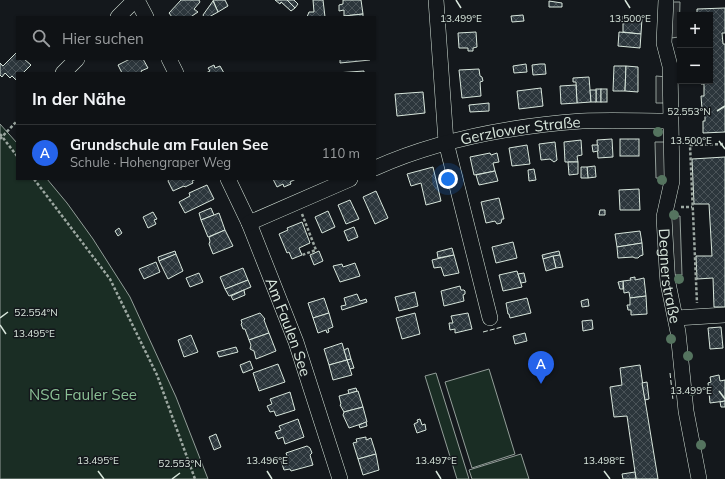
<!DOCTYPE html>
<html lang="de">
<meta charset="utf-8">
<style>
:root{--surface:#0f1215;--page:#1d2022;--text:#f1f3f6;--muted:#9b9ea0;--line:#2f3234;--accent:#2563eb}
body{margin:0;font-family:Mulish,sans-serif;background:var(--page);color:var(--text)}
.controls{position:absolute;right:12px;top:12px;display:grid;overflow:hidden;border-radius:0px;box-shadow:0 1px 3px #0004}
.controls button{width:36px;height:36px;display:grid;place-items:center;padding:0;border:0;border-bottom:1px solid var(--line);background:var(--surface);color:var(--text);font:20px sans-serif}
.you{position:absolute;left:448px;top:179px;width:14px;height:14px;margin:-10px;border:3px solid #fff;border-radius:50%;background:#1a73e8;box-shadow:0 0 0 6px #1a73e833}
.badge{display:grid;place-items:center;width:26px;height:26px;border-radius:50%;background:var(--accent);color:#fff;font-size:13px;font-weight:700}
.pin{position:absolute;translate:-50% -33px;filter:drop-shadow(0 1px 2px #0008)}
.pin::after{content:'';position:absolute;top:21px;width:14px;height:12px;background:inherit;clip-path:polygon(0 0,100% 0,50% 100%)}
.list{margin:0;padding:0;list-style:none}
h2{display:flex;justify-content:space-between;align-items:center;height:52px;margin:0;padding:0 16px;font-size:17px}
h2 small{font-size:13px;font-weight:400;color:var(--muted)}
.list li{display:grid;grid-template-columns:26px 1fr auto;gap:12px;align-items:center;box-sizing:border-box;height:56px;padding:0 16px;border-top:1px solid var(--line)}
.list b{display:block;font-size:15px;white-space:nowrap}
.list p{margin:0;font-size:13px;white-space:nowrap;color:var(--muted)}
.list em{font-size:13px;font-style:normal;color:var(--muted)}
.icon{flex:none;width:22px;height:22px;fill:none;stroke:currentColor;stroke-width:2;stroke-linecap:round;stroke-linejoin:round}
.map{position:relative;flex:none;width:725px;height:479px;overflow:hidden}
.search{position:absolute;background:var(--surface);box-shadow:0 1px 3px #0004;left:16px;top:16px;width:360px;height:44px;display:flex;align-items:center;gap:10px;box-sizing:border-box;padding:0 14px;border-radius:0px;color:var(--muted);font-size:15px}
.panel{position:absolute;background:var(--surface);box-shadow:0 1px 3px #0004;left:16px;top:72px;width:360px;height:108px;border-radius:0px}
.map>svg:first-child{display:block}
.green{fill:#1a2d24;stroke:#939e99}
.parking{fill:#24282b;stroke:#939e99}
.building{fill:url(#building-cross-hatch);stroke:#d8e6dc}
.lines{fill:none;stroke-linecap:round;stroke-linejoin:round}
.minor-casing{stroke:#d8e6dc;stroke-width:16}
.path{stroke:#9da8a2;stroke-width:2.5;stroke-dasharray:3 2;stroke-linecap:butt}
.minor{stroke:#14181c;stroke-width:15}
.fence{stroke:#d8e6dc;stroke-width:1;stroke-dasharray:5 2;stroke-linecap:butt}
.tree{fill:#55745f}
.ticks{fill:none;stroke:#d8e6dc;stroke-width:1.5}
.labels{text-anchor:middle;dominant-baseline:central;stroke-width:3;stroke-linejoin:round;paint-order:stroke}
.street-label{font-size:15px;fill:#d8e6dc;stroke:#14181c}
.park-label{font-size:15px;fill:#8ac095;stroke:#14181c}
.ticks-label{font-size:10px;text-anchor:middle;fill:#d8e6dc;stroke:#14181c;stroke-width:3;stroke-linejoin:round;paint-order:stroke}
</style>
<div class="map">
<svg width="725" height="479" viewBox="0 0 725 479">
<defs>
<pattern id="building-cross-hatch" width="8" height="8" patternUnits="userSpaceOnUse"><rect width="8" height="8" fill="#2c363c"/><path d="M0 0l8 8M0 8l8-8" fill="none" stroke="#4a5358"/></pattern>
</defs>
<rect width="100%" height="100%" fill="#14181c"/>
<g class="green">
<polygon points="0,124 17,143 17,179 47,179 67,203 93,239 130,297 176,397 208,479 0,479"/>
<polygon points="489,369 515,454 472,468 445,382"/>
<polygon points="436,373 469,479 457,479 425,376"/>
<polygon points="521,454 529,479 472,479 469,470"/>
</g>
<g class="parking">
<polygon points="671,2 680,2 679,37 671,38"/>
<polygon points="656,76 667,77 665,103 656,103"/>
<polygon points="655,142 665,142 666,178 656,178"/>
<polygon points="680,216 682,275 673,275 670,217"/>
</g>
<g class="building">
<polygon points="181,0 199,0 200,2 194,9 198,12 192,16 193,17 172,17 169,13"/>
<polygon points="213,0 225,0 228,6 218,12"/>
<polygon points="275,0 287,0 295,8 291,11 281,2 280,4"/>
<polygon points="287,0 294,0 298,4 295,8"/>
<polygon points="313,0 323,0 325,17 307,17 309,12 314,12"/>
<polygon points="343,0 361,0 363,14 344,16 344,10 339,11 339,5 343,4"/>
<polygon points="213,1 218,12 209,17 204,17 203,15"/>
<polygon points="549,1 562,3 562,7 549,7"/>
<polygon points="725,8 725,33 722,33 723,44 725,44 725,132 703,133 703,121 705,121 705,109 702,109 701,96 704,96 704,84 701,84 701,81 710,81 710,15 697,15 697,9"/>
<polygon points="363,14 363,17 344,17 344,16"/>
<polygon points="523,15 524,21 512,22 511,16"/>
<polygon points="623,16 642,18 641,34 623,32"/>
<polygon points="476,32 477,47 473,48 473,51 468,51 468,48 459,48 458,33"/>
<polygon points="619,32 641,34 640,48 618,46"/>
<polygon points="17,52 17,59 24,59 31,65 23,73 17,73 16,80 12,76 10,78 5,73 2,77 0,75 0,63 3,66"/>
<polygon points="130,59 143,59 148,68 141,71 142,73 122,73 118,65"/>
<polygon points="340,59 370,59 370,60 340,63"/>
<polygon points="526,64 527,72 514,73 513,66"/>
<polygon points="540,64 545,64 546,74 533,75 532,65"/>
<polygon points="214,65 215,68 220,66 224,73 206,73 210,71 208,68"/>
<polygon points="614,66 626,66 625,91 613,91"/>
<polygon points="626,66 638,67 638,92 625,91"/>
<polygon points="479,69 480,76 482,77 483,81 480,82 481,96 462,98 459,70"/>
<polygon points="364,71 364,73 336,73"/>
<polygon points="589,77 591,102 577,103 576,82 573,82 573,78"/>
<polygon points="576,85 577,103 561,104 560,86"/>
<polygon points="541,88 543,106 519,109 517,91"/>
<rect x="596" y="89" width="5" height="13"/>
<rect x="601" y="89" width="6" height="13"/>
<polygon points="590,90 596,90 596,102 591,102"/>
<polygon points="423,92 425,113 397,116 395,94"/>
<polygon points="489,103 489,111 470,112 469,105"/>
<polygon points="612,139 613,157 598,158 597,140"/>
<rect x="620" y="139" width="19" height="17"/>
<polygon points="581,140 582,155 577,156 578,162 565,162 564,142"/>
<polygon points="555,142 557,160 554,162 550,159 541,160 539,144"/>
<polygon points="527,145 530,164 512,166 509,148"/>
<polygon points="592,145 598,145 598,151 593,152"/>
<polygon points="490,153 491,155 497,153 499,162 493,163 495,171 474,175 470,157"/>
<polygon points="725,157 725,307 714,307 713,278 697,279 696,256 712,256 709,204 694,204 692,159"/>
<polygon points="568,162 578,162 578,174 569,175"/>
<polygon points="595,166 596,177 588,178 587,167"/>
<polygon points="433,167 441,201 426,205 421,183 411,186 407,174"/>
<polygon points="581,167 587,167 588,178 581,178"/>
<polygon points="534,169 536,180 529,181 528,170"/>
<polygon points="495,171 498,181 479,185 476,175"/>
<polygon points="169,179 196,179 192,181 193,183 185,187 184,186 173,191 168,181"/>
<polygon points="273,179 296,179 290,182 291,184 284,187 283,184 277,187"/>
<polygon points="207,185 214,199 185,213 179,202 190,196 189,193"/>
<polygon points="639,189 640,210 620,210 619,190"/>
<polygon points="376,191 388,218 375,224 363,197"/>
<polygon points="499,198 504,219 502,219 501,223 497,224 495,221 486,223 481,202"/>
<polygon points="350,200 359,219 346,224 338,205"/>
<polygon points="211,208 214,215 201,220 199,213"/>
<polygon points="600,210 605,210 605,215 599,215"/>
<polygon points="328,211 335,227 322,233 315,217"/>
<polygon points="153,212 157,219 154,220 156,224 148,228 143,217"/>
<polygon points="219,213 225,230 208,237 201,220"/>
<polygon points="302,222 310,243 299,248 302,255 292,259 289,252 287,253 279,234 288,230 287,228"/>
<polygon points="354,227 358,237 348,241 344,231"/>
<polygon points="119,228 122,233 118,236 115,231"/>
<polygon points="225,230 233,246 213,254 209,244 210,241 209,237"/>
<polygon points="640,231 642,243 617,247 615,234"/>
<polygon points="513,242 517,258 496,263 492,247"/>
<polygon points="642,243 643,255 640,256 638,258 635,258 633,257 618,258 617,247"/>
<polygon points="452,248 454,255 438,258 437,252"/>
<polygon points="175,251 176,254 159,261 158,257"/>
<polygon points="319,251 323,261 314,265 310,255"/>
<polygon points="559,251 560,255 543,259 542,255"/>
<polygon points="176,254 183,271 168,279 159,261"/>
<polygon points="454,255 459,273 444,276 441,267 434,268 432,260"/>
<polygon points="560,255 563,267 556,268 553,256"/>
<polygon points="553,256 556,268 546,271 543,259"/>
<polygon points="156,262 160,272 144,279 139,269"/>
<polygon points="355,263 360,276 340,282 333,266 342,264 343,267"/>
<polygon points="243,268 248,280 225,289 220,277"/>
<polygon points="517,271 522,287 503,291 499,275"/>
<polygon points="199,273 203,282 190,287 186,278"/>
<polygon points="524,273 526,282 521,283 518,274"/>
<polygon points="635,277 635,280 644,278 646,296 630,298 629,292 624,293 623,281 631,280 630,278"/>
<polygon points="248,280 251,287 229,296 225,289"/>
<polygon points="623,281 623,289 620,289 618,282"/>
<polygon points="460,286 461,290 464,290 465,291 465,294 463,295 464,301 444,306 441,291"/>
<polygon points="244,290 245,295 233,300 231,296"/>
<polygon points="415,292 418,306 399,311 395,297"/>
<polygon points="357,294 360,301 366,299 367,302 342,310 341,306 346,305 344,298"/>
<polygon points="646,296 647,314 631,315 631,310 628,310 627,305 630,305 630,298"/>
<polygon points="324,298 329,313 313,318 308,303"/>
<polygon points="527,298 531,313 510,318 509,314 508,314 506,303"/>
<polygon points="588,299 589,306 582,307 581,301"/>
<polygon points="260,313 265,319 264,320 269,333 249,340 245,329 243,329 241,324 242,323 241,320"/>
<polygon points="329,313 333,327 328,329 329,332 327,333 326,330 318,333 313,318"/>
<polygon points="415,313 420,334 402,339 396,318"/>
<polygon points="468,313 472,329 455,333 455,329 450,330 449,323 453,323 451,316"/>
<polygon points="592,320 593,329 583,331 582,321"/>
<polygon points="721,327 723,348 710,349 708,328"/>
<polygon points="269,333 276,351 256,359 254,351 250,349 251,345 249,340"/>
<polygon points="525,333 527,341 515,344 513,336"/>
<polygon points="191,335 198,352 184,357 178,340"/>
<polygon points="342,343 347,360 329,365 324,349"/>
<polygon points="236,347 238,352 219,357 217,352"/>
<polygon points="348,348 351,359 347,360 344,350"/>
<polygon points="351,359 354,368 350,369 347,360"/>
<polygon points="347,360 352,375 333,380 329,365"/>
<polygon points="250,361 253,369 243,373 240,365"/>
<polygon points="278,364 285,382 259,391 253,373"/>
<polygon points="640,365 645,400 658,479 636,479 627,416 614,417 610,387 622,385 620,368"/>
<polygon points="719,375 720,381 725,380 725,401 710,403 708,383 711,382 710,377"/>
<polygon points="647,382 649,399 645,400 642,383"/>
<polygon points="356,388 357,391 349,394 348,390"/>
<polygon points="358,391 363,407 344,412 340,405 341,404 339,396"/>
<polygon points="290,392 295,410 276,416 274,411 270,412 267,406 272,404 270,399"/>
<polygon points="725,401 725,407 721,407 720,402"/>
<polygon points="363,407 367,422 349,428 343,415 344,412"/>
<polygon points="298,419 304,437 285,444 283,437 278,439 275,432 281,430 279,426"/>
<polygon points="420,419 422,425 425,424 426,430 417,433 414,424 418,422 417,420"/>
<polygon points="366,422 367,426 360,428 359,425"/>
<polygon points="216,434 221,447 214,450 209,437"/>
<polygon points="366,437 366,440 371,438 376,454 358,459 353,443 357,442 356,439"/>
<polygon points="307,446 310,448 312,453 310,455 313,465 291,471 290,469 284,470 281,461 288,459 286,453"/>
<polygon points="376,454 379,470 363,475 358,459"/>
<polygon points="635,472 636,479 623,479 622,474"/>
</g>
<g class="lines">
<g class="minor-casing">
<g id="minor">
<polyline points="137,0 146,17"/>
<polyline points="436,0 446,142 490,318"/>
<path id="s1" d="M666,0l-2,43 6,23 2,115 -8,36 3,53 1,13 10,49 8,79 13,68"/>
<polyline points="118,17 135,0"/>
<polyline points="169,59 176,73"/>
<polyline points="63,73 77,59"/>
<path id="s2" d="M375,168c65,-29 137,-42 207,-47 29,-1 59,0 88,0"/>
<path id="s3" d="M228,179l21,44 47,119 44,137"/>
<polyline points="249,223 350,179"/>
<polyline points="676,318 725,315"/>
</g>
</g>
<g class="path">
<polyline points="0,134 17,156"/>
<polyline points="687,138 690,145 697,303"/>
<polyline points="0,139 17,121"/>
<polyline points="690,145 725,144"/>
<polyline points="34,179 110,279 157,375 195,479"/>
<polyline points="681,207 692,207"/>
<polyline points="302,214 316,250 302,255"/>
</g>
<use href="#minor" class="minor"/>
<g class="fence">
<polyline points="483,332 502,327"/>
<polyline points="670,373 673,400"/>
</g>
</g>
<g class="tree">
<circle cx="658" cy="132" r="5"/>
<circle cx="662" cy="180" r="5"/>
<circle cx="674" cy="215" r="5"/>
<circle cx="679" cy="279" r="5"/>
<circle cx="671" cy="339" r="5"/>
<circle cx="688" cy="356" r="5"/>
<circle cx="692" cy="391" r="5"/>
<circle cx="701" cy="445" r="5"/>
</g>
<path class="ticks" d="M456,0l5,8M625,0l5,8M717,111l8,-5M719,141l6,8M0,318l8,-6M0,325l6,9M719,391l6,8M98,471l6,8M267,471l5,8M436,471l5,8M604,471l6,8M172,479l8,-6"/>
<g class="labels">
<g class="street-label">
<text stroke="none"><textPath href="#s2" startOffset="151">Gerzlower Straße</textPath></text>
<text stroke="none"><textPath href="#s1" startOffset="278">Degnerstraße</textPath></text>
<text stroke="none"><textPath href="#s3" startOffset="160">Am Faulen See</textPath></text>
</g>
<g class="park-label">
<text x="83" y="394">NSG Fauler See</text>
</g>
</g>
<g class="ticks-label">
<text x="461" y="22">13.499°E</text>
<text x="630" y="22">13.500°E</text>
<text x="689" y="115">52.553°N</text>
<text x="691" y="144">13.500°E</text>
<text x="36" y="316">52.554°N</text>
<text x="34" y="337">13.495°E</text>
<text x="691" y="394">13.499°E</text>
<text x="98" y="464">13.495°E</text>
<text x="267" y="464">13.496°E</text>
<text x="436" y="464">13.497°E</text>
<text x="604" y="464">13.498°E</text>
<text x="180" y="467">52.553°N</text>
</g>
</svg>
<div class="controls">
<button>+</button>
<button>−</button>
</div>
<div class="you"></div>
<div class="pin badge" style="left:541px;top:384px">A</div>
<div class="search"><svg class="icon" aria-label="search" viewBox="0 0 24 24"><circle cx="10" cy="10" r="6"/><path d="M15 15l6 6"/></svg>Hier suchen</div>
<section class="panel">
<h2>In der Nähe<small></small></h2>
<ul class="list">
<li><span class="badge">A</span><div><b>Grundschule am Faulen See</b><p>Schule · Hohengraper Weg</p></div><em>110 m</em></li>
</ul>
</section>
</div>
